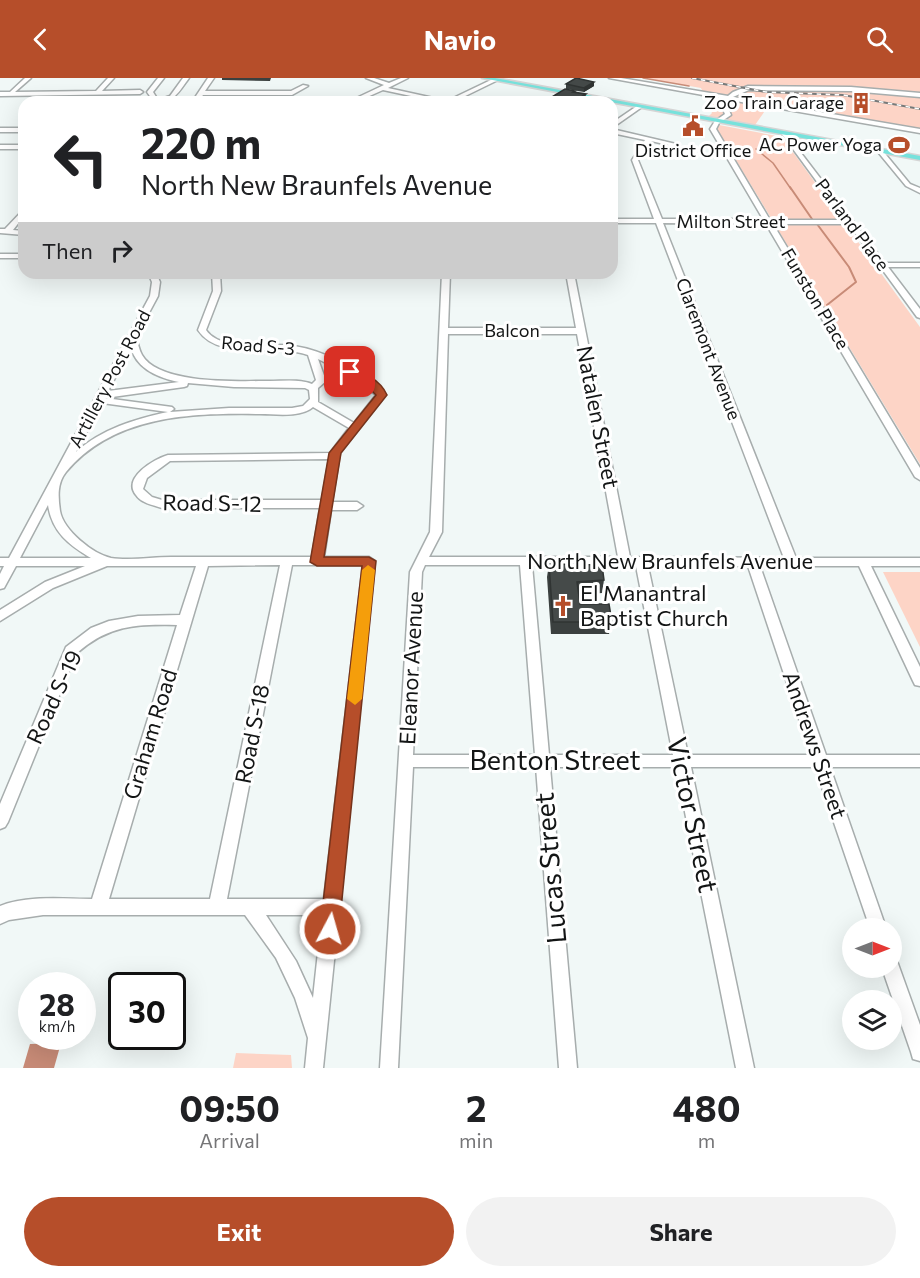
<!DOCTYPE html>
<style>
body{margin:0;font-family:Commissioner,sans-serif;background:#f2f2f2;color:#202124;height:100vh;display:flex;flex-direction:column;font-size:22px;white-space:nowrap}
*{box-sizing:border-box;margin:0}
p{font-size:20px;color:#757577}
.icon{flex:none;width:33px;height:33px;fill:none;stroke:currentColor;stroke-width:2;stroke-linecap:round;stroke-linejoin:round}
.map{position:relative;height:990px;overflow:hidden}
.details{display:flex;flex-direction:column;background:#fff;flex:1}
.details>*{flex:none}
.guide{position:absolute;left:18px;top:18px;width:600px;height:183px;border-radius:18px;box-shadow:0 6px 24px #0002;background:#fff;color:#202124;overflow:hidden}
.needle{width:39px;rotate:90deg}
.controls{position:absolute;left:842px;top:840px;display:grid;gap:12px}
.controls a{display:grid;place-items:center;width:60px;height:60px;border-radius:50%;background:#fff;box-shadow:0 6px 24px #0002;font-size:30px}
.speed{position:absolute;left:18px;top:894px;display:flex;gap:12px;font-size:30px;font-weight:700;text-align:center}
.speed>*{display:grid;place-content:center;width:78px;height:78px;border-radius:50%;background:#fff;box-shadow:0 6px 24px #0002;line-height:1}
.speed small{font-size:15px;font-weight:400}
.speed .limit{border:3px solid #111;border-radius:9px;background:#fff;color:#111}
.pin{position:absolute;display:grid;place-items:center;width:51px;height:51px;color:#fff;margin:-26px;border-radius:12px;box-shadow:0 3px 9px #0006}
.me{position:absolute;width:66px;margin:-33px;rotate:6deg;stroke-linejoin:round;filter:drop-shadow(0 0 4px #0008)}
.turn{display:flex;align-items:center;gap:21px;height:126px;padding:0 24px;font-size:27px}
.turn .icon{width:78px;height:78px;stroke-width:2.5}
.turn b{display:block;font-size:42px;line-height:51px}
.then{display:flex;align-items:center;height:57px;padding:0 24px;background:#0003;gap:12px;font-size:22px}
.eta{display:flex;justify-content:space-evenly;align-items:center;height:102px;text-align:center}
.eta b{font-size:36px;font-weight:700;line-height:42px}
.action{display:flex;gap:12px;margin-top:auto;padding:12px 24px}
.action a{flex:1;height:69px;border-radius:36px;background:#b64e2a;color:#fff;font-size:24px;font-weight:700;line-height:69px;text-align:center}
.action a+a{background:#f2f2f2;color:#202124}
header{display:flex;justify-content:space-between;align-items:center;height:78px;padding:0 24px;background:#b64e2a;color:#fff;font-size:27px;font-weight:700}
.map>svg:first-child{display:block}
</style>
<header><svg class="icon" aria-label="back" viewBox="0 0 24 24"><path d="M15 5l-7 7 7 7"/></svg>Navio<svg class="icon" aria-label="search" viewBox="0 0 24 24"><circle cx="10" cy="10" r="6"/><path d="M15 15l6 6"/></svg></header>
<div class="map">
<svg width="920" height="990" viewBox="0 0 920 990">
<rect width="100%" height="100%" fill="#f1f8f7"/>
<path fill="#fdd4c6" d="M644,0h276v52l-151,-25 -14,20 -47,-8 4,-4 -11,-25z
M719,47l63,12 138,190v137l-203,-335z
M883,494h37v75z
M236,975l55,2 1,13h-59z"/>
<path fill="#c88b77" d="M61,965l-7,25h-31l7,-24z"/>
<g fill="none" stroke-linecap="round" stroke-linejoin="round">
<path stroke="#c88b77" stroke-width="1.5" d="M643,0l46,8
M756,71l17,14 18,26"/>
<path stroke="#c88b77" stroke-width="2" d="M790,109l22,32
M817,146l32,43 7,15 -29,23"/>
<defs>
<path id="minor" d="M25,0h6l-16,14 81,-1 12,-13h6l-12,13 38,-1 3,2 -3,2 -140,2v-4h10z
M158,0h6l-11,14 5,8 12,-4 13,-18h6c-11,15 -14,24 -35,24l-7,-10z
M208,0h6l-9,13h86l12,-6 5,1 -16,9h-89l-5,7h-6z
M366,0h8l15,5 12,-5h7l-20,10 59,13 46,-22 5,1 -45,22h-14l-56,-12 -27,12h-8l36,-17z
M609,0h12l107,18 5,-4 15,-6 103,1 69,6v4l-69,-6 -102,-1 -16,7 187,32v4l-190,-33 -4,3 5,12 -12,8 -3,6 54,91h75l-63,-86 3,-2 100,131h35v4h-32l32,42v9l-3,-1 -68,-93h-76l147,244v12l-5,-3 -149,-253 -103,-1 133,335h124v8h-49l49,101v19l-5,-1 -2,-4 -54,-115h-99l66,189h94v12h-90l56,161h-16l-55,-161h-124l63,301h-18l-60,-301h-126l27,301h-18l-23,-301h-123l-15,301h-18l30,-496 20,-40 12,-259h8l-2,55h128l-10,-55h8l56,284 154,1 -128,-335h-44v-4h42l-22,-59 13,-20 -33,-7v-4l64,15 -3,2 -22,-5 -13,19 24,59h101l-53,-90 5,-8 10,-7 -5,-11 5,-4zM448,256h129l41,223h-189l13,-25zM425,487h95l15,190h-122l9,-183zM532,487l104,1 37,189h-124zM648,488h100l63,189h-123z
M637,28l5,1 -30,21v-5z
M0,50h24v4h-24z
M0,67h24v4h-24z
M878,72h4l28,34 10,4v5l-14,-7 -28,-34z
M24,131v7l-11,14 11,1v4l-24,-2v-4h5z
M0,176h24v4h-24z
M148,195h8l4,9 -2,14 -22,41c2,6 3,13 6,18 17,30 98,26 128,26 14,0 30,-2 42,3l4,-4 -8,-25c-33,-12 -89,7 -110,-25l15,-39 -1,-18h8l1,18 -15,39c16,23 64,12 88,16 28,4 75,26 92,49l-46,58 -8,49h25l6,4 -6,4h-26l-7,47h45l6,4 -52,507h-18l3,-30 -13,-40 -19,-40 -31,-43h-202l-34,5 -9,4v-18c28,-11 63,-7 92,-7l85,-274c-41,-1 -69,0 -101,29l-68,168 -3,5 -5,2v-25l66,-157 25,-19 18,-7 29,-5 42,-1 16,-49h-89l-54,22 -53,33v-11l45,-28 40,-16h-69l-12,22 -4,1v-15l4,-8h-4v-8h9l141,-262 2,-14zM131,270c6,21 28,30 48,34l-71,9zM318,281l34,17 24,19 -22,28 -36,-21v-14l8,-7zM188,305l46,4 71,1 4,2 1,9 -7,7 -11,2h-63l-59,4 4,-3 -2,-2 -67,-9 79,-11 3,-1zM102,325l66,9c-33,7 -66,17 -92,40zM313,329l36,21 -19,25 -162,2c-14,4 -46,23 -32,40 5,8 17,10 26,13h158l-8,49c-47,0 -94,0 -141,0 -19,0 -41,4 -60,1 -18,-4 -48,-28 -51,-47 -2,-14 -3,-28 6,-39 48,-57 125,-59 194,-58 15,0 40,4 53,-7zM329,381l-7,41h-160l-10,-3 -9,-8 4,-11 23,-17zM48,427c4,27 21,40 43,53h-71zM280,487l-70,334h-101l99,-333zM292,487h71l-39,334h-97zM266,837h56l-9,83 -17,-37z
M891,880l6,3 23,64v36l-7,-2 -2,-7 -29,-84h9z"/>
<path id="major" d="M482,0h13l425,78v4z"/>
</defs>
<use href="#minor" stroke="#a7adad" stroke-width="3"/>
<use href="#major" stroke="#d5d5d5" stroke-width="3"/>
<use href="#minor" fill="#fff" fill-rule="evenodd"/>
<use href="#major" fill="#77e2dc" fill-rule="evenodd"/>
<defs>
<path id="rail" d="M692,0l74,14 77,3 77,14"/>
</defs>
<use href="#rail" stroke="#767a7a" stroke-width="2"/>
<use href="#rail" stroke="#fff" stroke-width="1.5" stroke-dasharray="4.5" stroke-linecap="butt"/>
</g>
<path fill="#3b403f" d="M222,0h49l-1,3 -48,-1z
M566,6l28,2 -10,6 -18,-3z
M575,14l10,9 -1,1h-44l1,-4 11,-1z
M549,486l55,16 -2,13 -23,2 1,9 32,18 -3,12h-58l-4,-57z"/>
<path fill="#303433" d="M594,4v4l-10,6v-4z
M586,16l-1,7 -1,1h-11z"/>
<path fill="#454a49" stroke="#303433" stroke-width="1.5" d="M576,0l18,4 -10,6 -18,-4z
M565,11l10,2 -2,1 13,2 -13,8h-11l-21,-4 11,-1z
M549,486l53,1 2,15 -27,2 3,22h29l3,18h-59z"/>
<path fill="#b64e2a" stroke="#76331b" stroke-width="1.5" d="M346,291c15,-1 35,12 41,26l-46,58 -17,104h45l7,4 -37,368 -2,7 -7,3 -7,-3 -3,-7 42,-363h-45l-7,-4 19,-109 47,-58 -12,-12 -18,-9z"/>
<path fill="#f59e0b" d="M368,487l7,5 -13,129 -7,6 -8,-6 15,-129z"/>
<defs>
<symbol id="building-bare" viewBox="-9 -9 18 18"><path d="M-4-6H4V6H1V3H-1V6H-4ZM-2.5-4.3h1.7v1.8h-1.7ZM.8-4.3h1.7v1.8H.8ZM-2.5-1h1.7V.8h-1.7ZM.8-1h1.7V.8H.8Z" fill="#b64e2a" stroke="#fff" stroke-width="2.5" paint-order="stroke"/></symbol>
<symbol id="civic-bare" viewBox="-9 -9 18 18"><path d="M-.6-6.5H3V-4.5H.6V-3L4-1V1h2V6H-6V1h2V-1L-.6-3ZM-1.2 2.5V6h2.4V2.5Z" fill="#b64e2a" stroke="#fff" stroke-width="2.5" paint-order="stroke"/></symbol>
<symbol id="stadium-bare" viewBox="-9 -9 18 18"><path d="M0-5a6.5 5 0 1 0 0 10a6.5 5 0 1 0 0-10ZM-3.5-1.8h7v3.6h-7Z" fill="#b64e2a" stroke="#fff" stroke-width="2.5" paint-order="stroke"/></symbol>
<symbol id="church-bare" viewBox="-9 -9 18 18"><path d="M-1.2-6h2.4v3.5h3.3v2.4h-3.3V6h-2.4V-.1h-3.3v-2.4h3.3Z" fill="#b64e2a" stroke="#fff" stroke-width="2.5" paint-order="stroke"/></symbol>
</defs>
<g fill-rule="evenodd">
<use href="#building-bare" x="846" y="10" width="30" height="30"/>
<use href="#civic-bare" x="678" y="33" width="30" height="30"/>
<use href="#stadium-bare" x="884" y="52" width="30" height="30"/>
<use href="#church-bare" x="548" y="513" width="30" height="30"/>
</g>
<g text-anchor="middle" stroke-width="6" stroke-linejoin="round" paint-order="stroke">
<g font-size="18" fill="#131515" stroke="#fff" text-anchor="end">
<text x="844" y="31">Zoo Train Garage</text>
<text x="882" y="73">AC Power Yoga</text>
<text x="693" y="79" text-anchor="middle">District Office</text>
</g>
<g font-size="18" fill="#131515" stroke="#fff">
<text x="731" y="150">Milton Street</text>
<text transform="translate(852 147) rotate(53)" y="6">Parland Place</text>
<text transform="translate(815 221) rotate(59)" y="6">Funston Place</text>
<text x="512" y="259">Balcon</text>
<text transform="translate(258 268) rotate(5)" y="6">Road S-3</text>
<text transform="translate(708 271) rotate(69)" y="6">Claremont Avenue</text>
<text transform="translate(110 301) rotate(-62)" y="6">Artillery Post Road</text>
</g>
<g font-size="22" fill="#131515" stroke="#fff">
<text transform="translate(598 339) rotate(79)" y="8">Natalen Street</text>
<text transform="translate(212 425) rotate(1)" y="8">Road S-12</text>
<text x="670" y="491">North New Braunfels Avenue</text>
<text transform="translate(411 590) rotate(-87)" y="8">Eleanor Avenue</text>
<text transform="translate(54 619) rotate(-65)" y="8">Road S-19</text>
<text transform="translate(150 656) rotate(-73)" y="8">Graham Road</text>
<text transform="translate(252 656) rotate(-79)" y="8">Road S-18</text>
<text transform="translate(815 667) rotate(71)" y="8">Andrews Street</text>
</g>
<g font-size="22" fill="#131515" stroke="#fff" text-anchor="start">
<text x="580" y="523">El Manantral<tspan x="580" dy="25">Baptist Church</tspan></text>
</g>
<g font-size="27" fill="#131515" stroke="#fff">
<text x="555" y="692">Benton Street</text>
<text transform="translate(692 737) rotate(78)" y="9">Victor Street</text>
<text transform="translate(551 790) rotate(-95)" y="9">Lucas Street</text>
</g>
</g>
</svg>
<div class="controls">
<a><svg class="needle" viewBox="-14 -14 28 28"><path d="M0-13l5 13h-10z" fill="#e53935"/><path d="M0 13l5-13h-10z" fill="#757577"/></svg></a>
<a><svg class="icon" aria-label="layers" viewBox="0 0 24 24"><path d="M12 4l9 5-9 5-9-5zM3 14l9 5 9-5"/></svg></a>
</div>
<div class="speed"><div>28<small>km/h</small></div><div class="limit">30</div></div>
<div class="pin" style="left:350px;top:294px;background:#d93025"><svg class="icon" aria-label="arrive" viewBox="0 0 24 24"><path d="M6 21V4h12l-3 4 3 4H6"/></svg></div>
<svg class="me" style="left:330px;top:851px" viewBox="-20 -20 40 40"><circle r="17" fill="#b64e2a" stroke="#fff" stroke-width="3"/><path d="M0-11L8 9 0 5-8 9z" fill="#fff"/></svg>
<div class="guide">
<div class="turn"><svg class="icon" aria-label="left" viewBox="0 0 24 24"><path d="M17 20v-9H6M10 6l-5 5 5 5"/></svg><div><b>220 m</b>North New Braunfels Avenue</div></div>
<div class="then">Then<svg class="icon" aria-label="right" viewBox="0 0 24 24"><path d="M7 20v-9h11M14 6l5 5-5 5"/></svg></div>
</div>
</div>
<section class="details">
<div class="eta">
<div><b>09:50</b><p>Arrival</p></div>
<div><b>2</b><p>min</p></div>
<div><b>480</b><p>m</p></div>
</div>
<div class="action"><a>Exit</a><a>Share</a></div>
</section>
